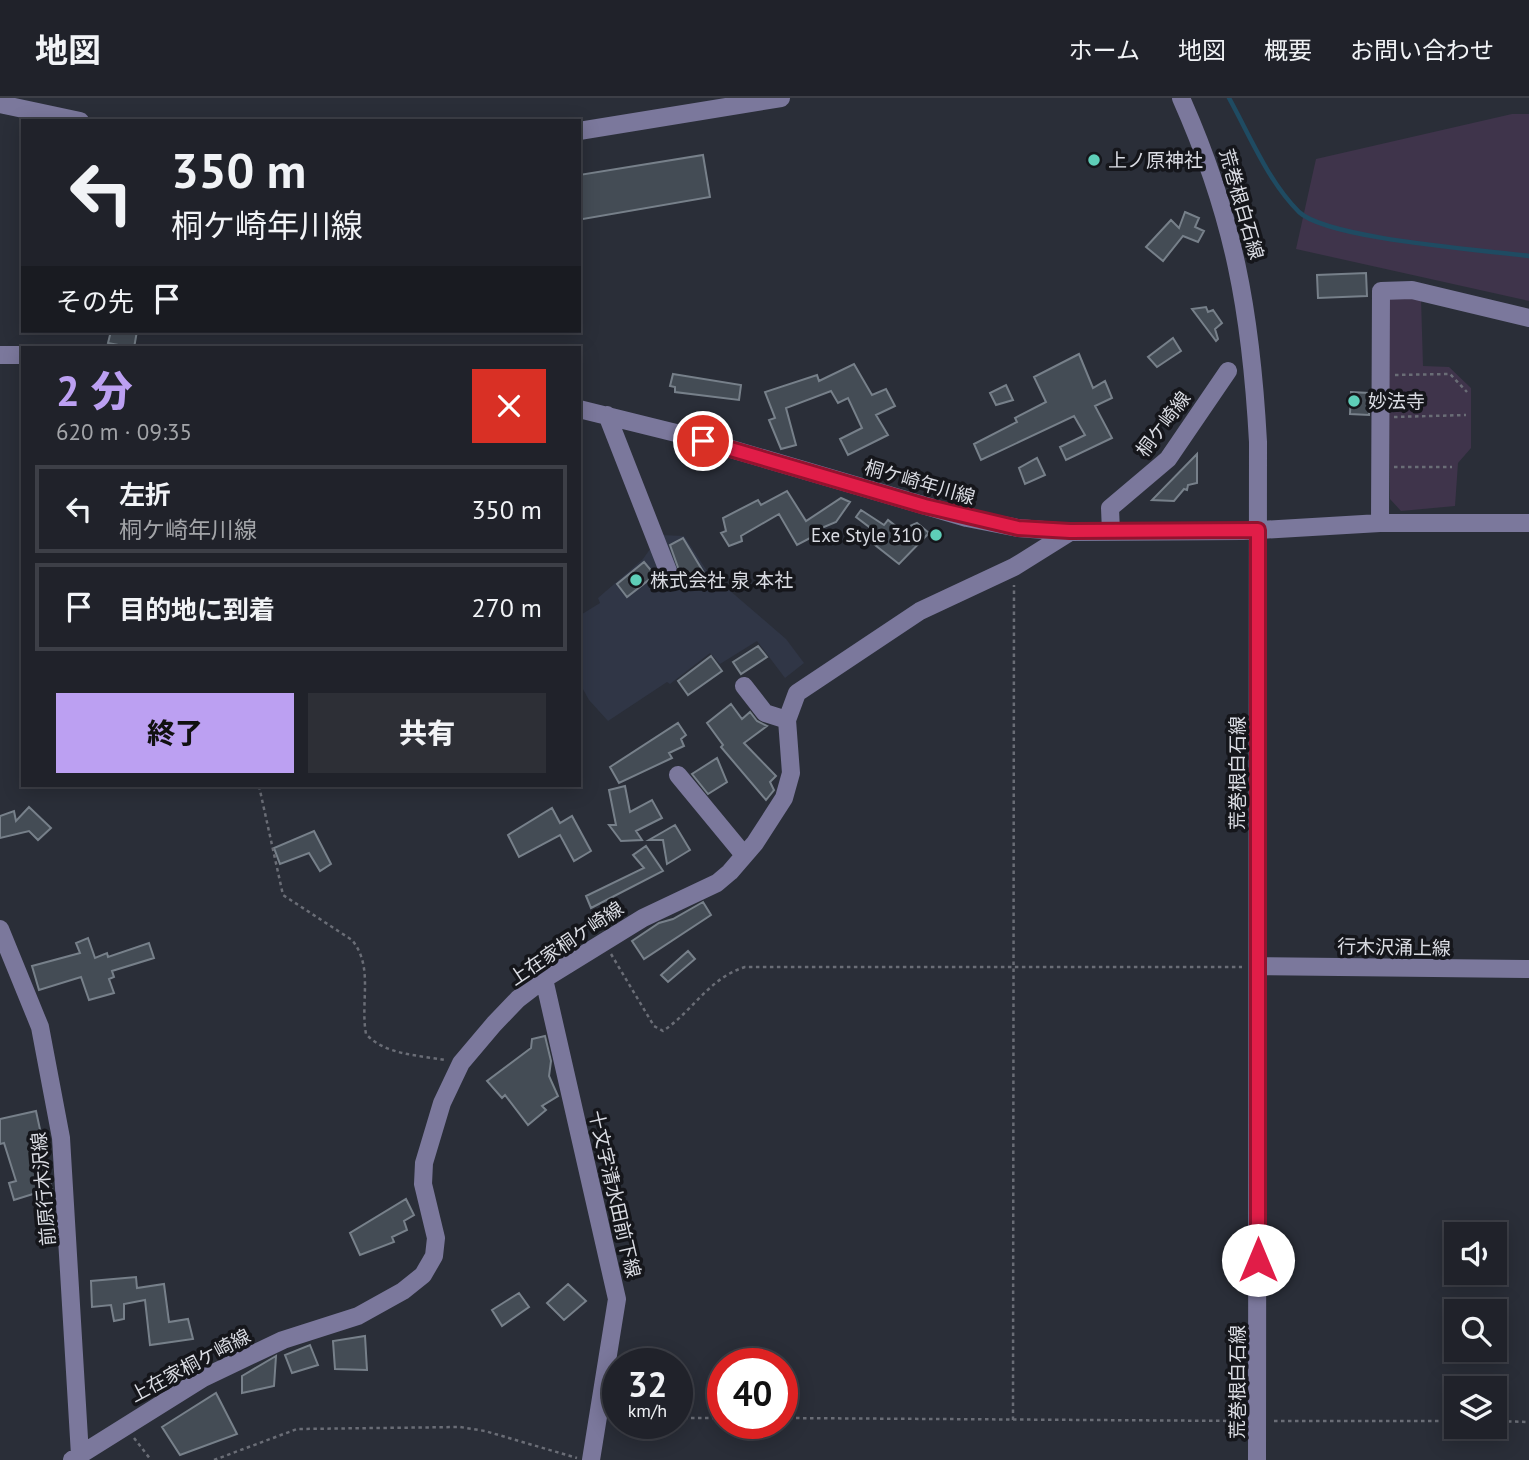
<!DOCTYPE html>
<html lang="ja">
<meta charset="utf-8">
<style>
body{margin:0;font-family:"PT Sans","Noto Sans JP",sans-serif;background:#2d2f36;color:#f1f3f6;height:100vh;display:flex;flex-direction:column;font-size:26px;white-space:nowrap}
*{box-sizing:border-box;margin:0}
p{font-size:23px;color:#a2a4a8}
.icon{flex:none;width:38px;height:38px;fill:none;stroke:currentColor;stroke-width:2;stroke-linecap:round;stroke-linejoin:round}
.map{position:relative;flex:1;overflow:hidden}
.sheet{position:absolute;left:21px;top:248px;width:560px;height:441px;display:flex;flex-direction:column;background:#20222a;border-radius:0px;box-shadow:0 4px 18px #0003,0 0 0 2px #3d3f47}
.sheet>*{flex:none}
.top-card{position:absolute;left:21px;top:21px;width:560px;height:214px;border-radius:0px;box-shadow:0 4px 18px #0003,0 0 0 2px #3d3f47;background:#20222a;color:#f1f3f6;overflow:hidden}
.tools{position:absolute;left:1444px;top:1124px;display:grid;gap:14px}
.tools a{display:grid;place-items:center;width:63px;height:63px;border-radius:0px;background:#20222a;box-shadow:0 4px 18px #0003,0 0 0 2px #3d3f47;font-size:35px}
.speed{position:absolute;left:602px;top:1250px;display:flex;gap:14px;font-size:35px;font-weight:700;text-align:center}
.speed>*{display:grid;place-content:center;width:91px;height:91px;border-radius:50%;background:#20222a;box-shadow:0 4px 18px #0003,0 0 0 2px #3d3f47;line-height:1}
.speed small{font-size:18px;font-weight:400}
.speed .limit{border:10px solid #d22;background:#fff;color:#111}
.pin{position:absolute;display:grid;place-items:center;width:60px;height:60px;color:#fff;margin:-30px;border:4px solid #fff;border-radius:50%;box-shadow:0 2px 7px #0007}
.me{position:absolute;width:77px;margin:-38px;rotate:0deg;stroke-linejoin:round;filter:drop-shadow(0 0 5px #0008)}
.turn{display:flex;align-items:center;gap:24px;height:147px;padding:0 35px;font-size:32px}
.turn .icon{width:91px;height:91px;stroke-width:2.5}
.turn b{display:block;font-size:49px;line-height:60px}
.then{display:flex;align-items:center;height:66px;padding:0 35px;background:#0003;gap:14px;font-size:26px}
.round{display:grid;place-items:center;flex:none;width:74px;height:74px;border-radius:0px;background:#2d2f36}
.headline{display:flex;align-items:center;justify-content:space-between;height:119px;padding:0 35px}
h1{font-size:42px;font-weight:800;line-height:52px;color:#bca0f2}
.primary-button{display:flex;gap:14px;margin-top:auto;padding:14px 35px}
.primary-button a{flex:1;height:80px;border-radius:0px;background:#bca0f2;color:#111;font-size:28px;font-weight:800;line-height:80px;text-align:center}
.primary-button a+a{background:#2d2f36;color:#f1f3f6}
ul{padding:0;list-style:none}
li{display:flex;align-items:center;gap:21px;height:88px;margin:0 14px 10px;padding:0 21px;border:4px solid #3d3f47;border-radius:0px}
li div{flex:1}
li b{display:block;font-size:26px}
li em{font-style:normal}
header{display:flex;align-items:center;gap:42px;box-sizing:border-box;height:98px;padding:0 35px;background:#20222a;border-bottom:2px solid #3d3f47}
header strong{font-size:33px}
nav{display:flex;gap:38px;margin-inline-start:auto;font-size:24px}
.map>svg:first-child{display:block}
</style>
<header>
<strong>地図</strong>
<nav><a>ホーム</a><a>地図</a><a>概要</a><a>お問い合わせ</a></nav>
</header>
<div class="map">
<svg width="1529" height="1362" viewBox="0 0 1529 1362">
<rect width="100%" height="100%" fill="#2a2e38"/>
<path fill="#303646" d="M660,437l24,1 23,35 79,68 18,24 -19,15 -28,-37 -37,23 -10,-11 -40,31 -3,-2 -59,39 -19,-21 -10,-18v-66l21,-13 -2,-5 45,-39z"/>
<path fill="#3f344b" d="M1512,16h17v187l-233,-52 20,-90z
M1388,197l33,3 2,68 26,1 22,21v60l-13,15 -3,43 -54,5 -11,-12z"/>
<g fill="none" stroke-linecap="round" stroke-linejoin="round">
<path stroke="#1f4b62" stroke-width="4.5" d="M1229,0c21,38 39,83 70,114 29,27 184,38 230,44"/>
</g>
<path fill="#444c55" stroke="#77808a" stroke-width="2" d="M703,57l7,42 -127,22 -4,-3v-41z
M1185,114l14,6 -4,9 9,4 -6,11 -15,-6 -20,25 -17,-14 25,-27 8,8z
M1366,175l1,23 -49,2 -1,-23z
M1206,209l2,5 5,-2 9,13 -7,6 3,10 -2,2 -24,-32z
M111,233h26l-3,17 -26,-5z
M1173,240l8,13 -24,16 -9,-10z
M1079,256l14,34 12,-7 7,17 -17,8 17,32 -46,22 -6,-13 25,-12 -11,-19 -93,44 -7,-16 43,-22 -2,-4 31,-16 -12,-25z
M854,266l18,31 14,-6 9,17 -19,9 12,20 -40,20 -8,-16 22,-11 -14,-30 -10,5 -7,-12 -45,17 10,37 -15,4 -12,-29 6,-2 -10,-26 52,-17 2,6z
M673,276l68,11 -2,15 -64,-8v-5l-5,-1z
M1006,287l7,15 -17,5 -6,-12z
M1351,294l18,1v22l-19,-1z
M1197,356v29l-9,2 -1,5 -3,-1 -10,12 -22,-1z
M1037,360l8,17 -20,9 -6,-16z
M787,393l19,30 35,-23 9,4 -14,20 -24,10 2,4 -17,9 -18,-31 -38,22 1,5 -13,5 -8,-13 5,-2 -3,-13 35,-18 3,5z
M861,412l23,15 4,-5 13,10 16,-7 12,10 -30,31 -29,-23 7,-8 -21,-16z
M683,440l24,40 -21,12 -16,-45z
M644,464l11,13 -28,22 -10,-13z
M758,548l9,11 -26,17 -8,-12z
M711,558l11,15 -34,24 -10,-14z
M731,606l11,15 8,-7 7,9 10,5 -23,17 32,33 -6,6 4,8 -8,10 -45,-53 2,-2 -16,-22z
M678,625l8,12 -5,4 3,7 -15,7 3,5 -53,25 -9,-16z
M717,660l10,24 -19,12 -16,-20z
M625,688l5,26 22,-12 10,18 -26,13 6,9 -21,1 -12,-16h7l-7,-35z
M29,709l22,21 -13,12 -9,-9 -29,7v-22l14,-5 2,10z
M552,710l8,15 12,-7 19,35 -17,10 -14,-26 -41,22 -11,-22z
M675,727l15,25 -23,14 -4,-24h-14z
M314,733l17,33 -11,7 -11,-18 -29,11 -6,-16z
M646,748l17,25 -72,37 -5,-12 58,-28 -11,-13z
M703,804l8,13 -67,44 -12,-18 27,-18 14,-4z
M88,840l7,20 12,-5 1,4 41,-14 5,15 -42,13 2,6 -5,2 5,14 -25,7 -8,-23 -42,13 -7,-24 48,-13 -4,-10z
M688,853l7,8 -27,23 -7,-7z
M545,938l6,25 -2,15 9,20 -16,10 4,4 -18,15 -23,-30 -3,3 -15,-17 44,-33 1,-9z
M36,1013l10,46 -3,1 9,30 -38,12 -5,-17 7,-2 -12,-38 -4,1v-25z
M406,1101l8,16 -10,6 3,9 -15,7 2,5 -34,13 -10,-22z
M136,1179l1,11 27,-4 5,38 19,-3 5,20 -43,6 -5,-45 -21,4v15l-10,2 -3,-16 -19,2 -1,-26z
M568,1186l18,17 -22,19 -17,-17z
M519,1195l10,14 -27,19 -10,-16z
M365,1238l2,34 -32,-1 -2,-28z
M310,1247l8,20 -26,8 -7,-18z
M276,1258l-2,30 -32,7v-17z
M216,1295l21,41 -57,21 -18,-28z"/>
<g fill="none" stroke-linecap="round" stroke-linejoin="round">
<path stroke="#6a6d76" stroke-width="2.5" stroke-dasharray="3.5 3.5" stroke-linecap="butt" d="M1395,277l55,-1 17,18
M1394,319l72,-2
M1394,369h58
M259,688l24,109 69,45c22,27 8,61 14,94 19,21 52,21 79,26
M611,856l43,72 9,5c30,-20 46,-53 82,-64h497
M677,1320h46
M782,1320l461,3
M1013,1322l1,-835
M1274,1323h182
M1494,1323l35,1
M134,1340l17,22
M214,1362l83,-31 163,-2 25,4 92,27"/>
<path stroke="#7b789c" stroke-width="18" d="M1181,0c53,119 70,215 77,344l-1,1018
M0,6l80,17
M579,33l202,-33
M0,257h23
M579,311l101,25 287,84 51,10 52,4 173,-1 137,-8h149
M607,317l63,161
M1380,425l1,-232 31,-1 117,28
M1111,434l-1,-24 58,-49 60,-88
M744,588l21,27 22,7
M678,677l66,80
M0,831l40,98 21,111 19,317
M1258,868l271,3
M544,881l73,320 -26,161
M72,1362l131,-82 80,-38 75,-24 45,-25 20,-16 11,-19 2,-18 -13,-54 1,-21 18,-60 19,-40 33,-39 24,-25 26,-20 99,-61 74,-35 13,-11 25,-29 29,-45 7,-25 -4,-53 10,-27 123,-82 94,-44 56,-35"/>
</g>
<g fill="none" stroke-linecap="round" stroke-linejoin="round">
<defs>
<path id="route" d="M703,343l222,65 93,22 52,3 188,-1v730"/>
</defs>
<use href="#route" stroke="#92132f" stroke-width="18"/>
<use href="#route" stroke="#e11d48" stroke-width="12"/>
</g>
<g fill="#5eceb8" stroke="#15161b" stroke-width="2.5">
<circle cx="1094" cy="62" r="7"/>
<circle cx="1354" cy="303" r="7"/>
<circle cx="936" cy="437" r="7"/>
<circle cx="636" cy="482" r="7"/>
</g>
<g text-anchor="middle" stroke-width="7" stroke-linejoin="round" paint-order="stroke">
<g font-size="19" fill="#dadce3" stroke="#15161b" text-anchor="start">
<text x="1108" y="69">上ノ原神社</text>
<text x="1368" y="310">妙法寺</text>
<text x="922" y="444" text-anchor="end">Exe Style 310</text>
<text x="650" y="489">株式会社 泉 本社</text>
</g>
<g font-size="19" fill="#dadce3" stroke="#15161b">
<text transform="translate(1242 106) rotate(74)" y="7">荒巻根白石線</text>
<text transform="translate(1163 326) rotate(-53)" y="7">桐ケ崎線</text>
<text transform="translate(920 384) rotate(16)" y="7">桐ケ崎年川線</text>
<text transform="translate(1237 675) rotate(-90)" y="7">荒巻根白石線</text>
<text transform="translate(566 845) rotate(-34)" y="7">上在家桐ケ崎線</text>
<text transform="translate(1394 849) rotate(1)" y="7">行木沢涌上線</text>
<text transform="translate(43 1091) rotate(-95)" y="7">前原行木沢線</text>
<text transform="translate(615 1096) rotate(77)" y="7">十文字清水田前下線</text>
<text transform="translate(190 1267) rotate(-28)" y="7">上在家桐ケ崎線</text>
<text transform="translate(1237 1284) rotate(-90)" y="7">荒巻根白石線</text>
</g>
</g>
</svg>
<div class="tools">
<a><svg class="icon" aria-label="sound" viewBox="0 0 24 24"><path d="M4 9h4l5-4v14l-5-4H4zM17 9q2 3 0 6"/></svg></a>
<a><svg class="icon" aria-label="search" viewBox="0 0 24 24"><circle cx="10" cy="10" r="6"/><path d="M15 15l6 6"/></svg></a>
<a><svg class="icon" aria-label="layers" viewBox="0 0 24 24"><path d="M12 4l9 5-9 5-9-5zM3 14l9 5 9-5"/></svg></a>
</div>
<div class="speed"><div>32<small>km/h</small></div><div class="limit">40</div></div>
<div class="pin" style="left:703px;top:343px;background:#d93025"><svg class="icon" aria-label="arrive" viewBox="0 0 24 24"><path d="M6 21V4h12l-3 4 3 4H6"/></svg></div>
<svg class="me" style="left:1258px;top:1162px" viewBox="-20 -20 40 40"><circle r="19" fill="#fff"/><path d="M0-13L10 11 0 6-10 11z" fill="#e11d48"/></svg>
<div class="top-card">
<div class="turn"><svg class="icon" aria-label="left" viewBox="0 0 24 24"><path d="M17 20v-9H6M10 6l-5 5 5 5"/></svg><div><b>350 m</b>桐ケ崎年川線</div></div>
<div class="then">その先<svg class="icon" aria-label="arrive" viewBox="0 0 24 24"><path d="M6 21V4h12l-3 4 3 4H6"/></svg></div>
</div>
<section class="sheet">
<div class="headline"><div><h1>2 分</h1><p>620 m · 09:35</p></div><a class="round" style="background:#d93025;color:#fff"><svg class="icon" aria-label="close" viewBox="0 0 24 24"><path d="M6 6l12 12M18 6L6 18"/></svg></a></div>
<ul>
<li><svg class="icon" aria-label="left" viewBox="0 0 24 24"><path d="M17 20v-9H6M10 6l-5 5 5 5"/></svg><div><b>左折</b><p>桐ケ崎年川線</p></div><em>350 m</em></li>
<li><svg class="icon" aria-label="arrive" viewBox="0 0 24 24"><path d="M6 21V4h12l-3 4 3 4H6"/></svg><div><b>目的地に到着</b></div><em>270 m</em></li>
</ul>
<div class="primary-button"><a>終了</a><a>共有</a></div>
</section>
</div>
